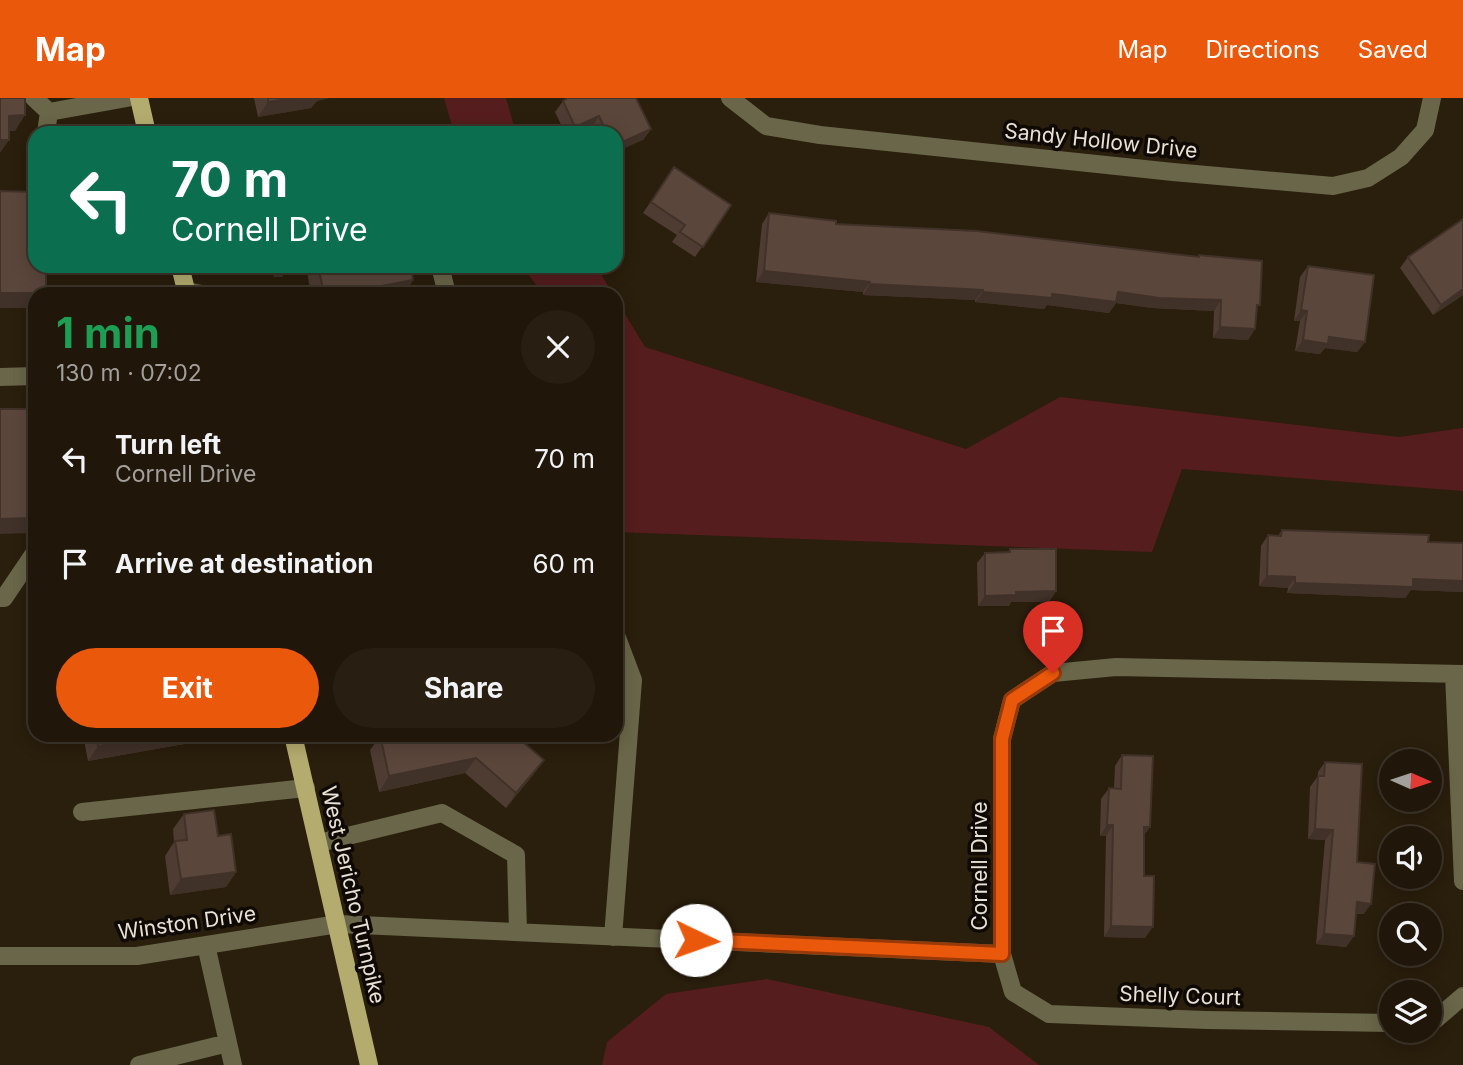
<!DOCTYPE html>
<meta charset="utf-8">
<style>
body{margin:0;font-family:Inter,sans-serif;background:#281f12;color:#f1f3f6;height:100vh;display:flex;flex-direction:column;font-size:26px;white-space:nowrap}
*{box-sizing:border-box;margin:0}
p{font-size:23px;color:#a29f9c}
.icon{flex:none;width:38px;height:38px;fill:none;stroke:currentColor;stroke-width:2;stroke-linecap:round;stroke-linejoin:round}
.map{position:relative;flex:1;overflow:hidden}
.drawer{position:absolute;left:28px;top:189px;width:595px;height:455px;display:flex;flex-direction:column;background:#201609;border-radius:21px;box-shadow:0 4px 18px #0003,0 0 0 2px #3d352a}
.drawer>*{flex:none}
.hud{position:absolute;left:28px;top:28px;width:595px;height:147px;border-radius:21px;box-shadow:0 4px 18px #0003,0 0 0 2px #3d352a;background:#0b6e4f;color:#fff;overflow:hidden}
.needle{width:46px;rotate:93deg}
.controls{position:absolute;left:1379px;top:651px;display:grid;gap:14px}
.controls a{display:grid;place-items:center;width:63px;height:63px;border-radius:50%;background:#201609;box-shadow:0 4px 18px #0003,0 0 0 2px #3d352a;font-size:35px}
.pin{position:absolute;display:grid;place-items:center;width:60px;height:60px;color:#fff;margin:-72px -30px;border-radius:50% 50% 50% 0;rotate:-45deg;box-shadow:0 0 7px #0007}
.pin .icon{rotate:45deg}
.me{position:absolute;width:77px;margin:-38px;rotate:93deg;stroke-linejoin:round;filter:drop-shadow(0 0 5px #0008)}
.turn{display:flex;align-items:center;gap:24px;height:147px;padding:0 28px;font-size:32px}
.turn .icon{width:91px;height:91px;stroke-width:2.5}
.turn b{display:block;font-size:49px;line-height:60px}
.round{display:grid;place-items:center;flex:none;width:74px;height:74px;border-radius:37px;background:#281f12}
.summary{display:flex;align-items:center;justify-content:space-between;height:119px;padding:0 28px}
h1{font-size:42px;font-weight:700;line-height:52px;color:#1e9e55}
.action{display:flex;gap:14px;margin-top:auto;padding:14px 28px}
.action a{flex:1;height:80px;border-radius:42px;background:#ea580c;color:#fff;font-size:28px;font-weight:700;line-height:80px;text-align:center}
.action a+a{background:#281f12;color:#f1f3f6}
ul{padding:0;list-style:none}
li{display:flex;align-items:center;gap:21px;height:105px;padding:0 28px}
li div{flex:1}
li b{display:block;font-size:26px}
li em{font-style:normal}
header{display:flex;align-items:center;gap:42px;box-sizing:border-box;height:98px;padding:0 35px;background:#ea580c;color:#fff}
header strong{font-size:33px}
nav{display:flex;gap:38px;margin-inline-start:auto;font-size:24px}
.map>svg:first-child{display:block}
</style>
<header>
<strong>Map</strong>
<nav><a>Map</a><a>Directions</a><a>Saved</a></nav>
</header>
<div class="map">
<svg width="1463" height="967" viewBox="0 0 1463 967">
<rect width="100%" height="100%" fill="#2a1e0c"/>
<path fill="#551d1e" d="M444,0h62l10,35h-62z
M522,168h74l17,28h-70z
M616,201l29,48 321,102 94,-52 339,40 64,-9v63l-281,-22 -30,83 -536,-20z
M767,881l222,48 50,38h-437l5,-23 59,-48z"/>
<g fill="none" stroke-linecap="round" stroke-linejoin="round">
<path stroke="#696649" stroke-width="18" d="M34,0l15,14
M730,0l36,28 54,9 353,37 160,14 35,-8 33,-21 24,-27 7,-32
M46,35l3,-21 78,-14
M440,168l7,28
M186,193l16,3
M0,279l35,-1
M0,500h4l29,-43h2
M1454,576l9,207
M82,714l224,-24
M319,745l123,-30 74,42 2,77
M613,839l20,-257 -17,-45
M206,847l27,120
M0,858h137l201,-32 664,30
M1430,922h5l28,-24
M1391,925l-185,-3 -157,-6 -36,-22 -11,-38v-215l10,-39 41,-27 63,-6 347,7
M139,967l89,-22"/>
<path stroke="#b4ac6f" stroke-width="18" d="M139,0l8,35
M180,168l7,28
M293,637l76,330"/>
</g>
<path fill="#4e3c33" d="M254,0h75l-12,3 -6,7 -53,9z
M563,3l88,28 -8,11 -27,-7h-22l-2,-6 -14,6h-13l-10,-21z
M674,69l57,38 -36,52 -23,-15 5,-7 -34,-22z
M769,115l67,11 362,33 1,-2 57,55 -1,19 -7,11 -35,-2 1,-27 -62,-3 -36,-5 -7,10 -62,-8 -3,4 -69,-7v-2l-112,-5v-3l-107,-10 6,-58z
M1463,121v76l-30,20 -33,-47 8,-11z
M272,168h17l-7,11h-8z
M306,168h105l2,14 -9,14h-93z
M1308,168l57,76 -8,10 -32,-4 -5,6 -25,-3 5,-30h-6l6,-44z
M1282,432l146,12 35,1v49l-52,-2 -6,8 -118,-5 1,-5 -29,-2 2,-40 7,-11 10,1z
M1010,451l46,42 -7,11h-38l-2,4h-31l-1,-43 8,-10 23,-1z
M83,637h107l-6,9 -96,17z
M381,637l163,25 -11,15 -27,33 -41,-35 -86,19 -9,-42z
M1122,657l28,72 -6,8 1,103 -41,-1 2,-101h-6l1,-37 8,-11h5l1,-22z
M1325,664l32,100 7,52h-8l-2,22 -8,11 -30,-3 9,-104 -17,-1 2,-52 8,-11v-4z
M184,716l34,22 18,36 -10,15 -56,8 -5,-39 9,-14 -1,-13z"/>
<path fill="#403129" d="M292,0h37l-12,3 -6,7 -53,9 10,-15z
M25,17l-10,16h-15l9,-15z
M599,18l-7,11 -14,6h-7l4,-6z
M651,31l-8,11 -27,12v-7z
M0,42h9l-9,13z
M281,168h8l-7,11h-8z
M764,173l106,11 -7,10 -107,-10z
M413,182l-9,14h-37l4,-6z
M870,186l113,6 -8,10 -112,-5z
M1463,191v6l-30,20 8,-10z
M983,194l69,2 66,-2 103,8 -7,11 -62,-3 -36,-5 -7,10 -62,-8 -3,4 -69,-7z
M0,195h46l-1,1h-10v14h-35z
M1301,212l6,1 -7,10h-6z
M1220,229l35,2 -7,11 -35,-2z
M1329,239l36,5 -8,10 -32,-4 -5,6 -25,-3 8,-11z
M35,420v15l-35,1v-15z
M1267,478l28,1 -7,11 -29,-2z
M1413,481l50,2v11l-52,-2 -6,8 -118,-5 8,-10z
M1056,493l-7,11h-38l-2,4h-31l7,-10 31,-4z
M159,637h31l-6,9 -96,17 10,-15z
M476,660l-11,15 -86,19 10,-16z
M544,662l-11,15 -27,33 10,-15z
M1107,727h6l-7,11h-6z
M1144,729h6l-7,10z
M1315,731l18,1 -8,10 -17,-1z
M236,774l-10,15 -56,8 11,-16z
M1357,804l14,2 -7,10 -15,-1z
M1111,828l42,1 -8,11 -41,-1z
M1324,836l30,2 -8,11 -30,-3z"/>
<path fill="#5b463b" stroke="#403129" stroke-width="2" d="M0,0h25v17l-16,1v24h-9z
M268,0h24l-24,4z
M568,0h68l15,31 -35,16v-12h-9l-8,-17 -24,11 -12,-26z
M674,69l57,38 -28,42 -23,-15 5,-7 -34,-23z
M0,93l35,1v74h11v27h-46z
M769,115l67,8v3l141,7 222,26v-2l63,6 -2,44h-3l-2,24 -35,-2 1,-27 -62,-2 -41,-6 -2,10 -64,-8v4l-69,-6v-2l-113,-6v-2l-106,-11z
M1463,121v70l-22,16 -33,-48z
M318,168h93l2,14 -42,8 1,6h-48z
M1308,168l66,9 -9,67 -36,-5 -1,7 -25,-4 4,-29 -6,-1z
M0,311h35v109l-35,1z
M1282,432l147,5 -1,7 35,1v38l-50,-2v8l-118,-4v-6l-28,-1 1,-41 13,1z
M1010,451h46v42l-40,1v3l-31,1v-43l25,-1z
M96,637h63l-61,11z
M380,637h135l29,25 -28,33 -40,-35 -87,18z
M1122,657l31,1 -3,71h-6v49h10l-1,51 -42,-1 2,-101h-6l2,-37 12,1z
M1325,664l37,2 -5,98 18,2 -4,40 -14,-2 -3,34 -30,-2 9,-104 -18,-1 3,-53h6z
M214,712l4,26 13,-2 5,38 -55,7 -6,-38 12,-1 -3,-26z"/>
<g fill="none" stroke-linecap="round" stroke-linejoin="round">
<defs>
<path id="route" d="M696,842l306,14v-215l10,-39 41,-27"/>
</defs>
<use href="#route" stroke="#983908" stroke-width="18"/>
<use href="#route" stroke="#ea580c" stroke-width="12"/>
</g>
<g text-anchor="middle" stroke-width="7" stroke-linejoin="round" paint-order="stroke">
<g font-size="21" fill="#e9e1d6" stroke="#0e0903">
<text transform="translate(1101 43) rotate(6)" y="7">Sandy Hollow Drive</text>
<text transform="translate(980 768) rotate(-90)" y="7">Cornell Drive</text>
<text transform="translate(353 797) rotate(77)" y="7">West Jericho Turnpike</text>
<text transform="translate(187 825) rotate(-8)" y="7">Winston Drive</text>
<text transform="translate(1180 898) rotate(2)" y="7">Shelly Court</text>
</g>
</g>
</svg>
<div class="controls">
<a><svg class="needle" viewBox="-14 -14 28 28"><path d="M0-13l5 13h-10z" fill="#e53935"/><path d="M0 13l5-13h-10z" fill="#a29f9c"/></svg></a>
<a><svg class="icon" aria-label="sound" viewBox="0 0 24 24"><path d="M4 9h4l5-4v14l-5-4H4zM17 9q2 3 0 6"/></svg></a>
<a><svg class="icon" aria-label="search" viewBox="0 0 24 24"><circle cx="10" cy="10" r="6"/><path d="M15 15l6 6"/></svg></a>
<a><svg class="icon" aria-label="layers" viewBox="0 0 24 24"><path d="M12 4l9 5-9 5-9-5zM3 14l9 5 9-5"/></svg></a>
</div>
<div class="pin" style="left:1053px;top:575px;background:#d93025"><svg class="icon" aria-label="arrive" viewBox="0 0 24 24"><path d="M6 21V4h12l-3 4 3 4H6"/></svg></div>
<svg class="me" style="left:696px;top:842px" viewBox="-20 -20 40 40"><circle r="19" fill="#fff"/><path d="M0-13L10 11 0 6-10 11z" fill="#ea580c"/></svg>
<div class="hud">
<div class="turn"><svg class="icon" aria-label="left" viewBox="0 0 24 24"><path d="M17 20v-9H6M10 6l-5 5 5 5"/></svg><div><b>70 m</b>Cornell Drive</div></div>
</div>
<section class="drawer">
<div class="summary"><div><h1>1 min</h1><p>130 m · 07:02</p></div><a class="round"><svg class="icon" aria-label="close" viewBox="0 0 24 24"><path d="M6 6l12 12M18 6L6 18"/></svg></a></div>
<ul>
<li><svg class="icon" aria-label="left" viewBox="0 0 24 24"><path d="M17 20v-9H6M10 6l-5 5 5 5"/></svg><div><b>Turn left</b><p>Cornell Drive</p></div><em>70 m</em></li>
<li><svg class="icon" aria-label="arrive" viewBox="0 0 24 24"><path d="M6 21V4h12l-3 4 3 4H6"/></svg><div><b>Arrive at destination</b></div><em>60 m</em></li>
</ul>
<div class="action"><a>Exit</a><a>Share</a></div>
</section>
</div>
